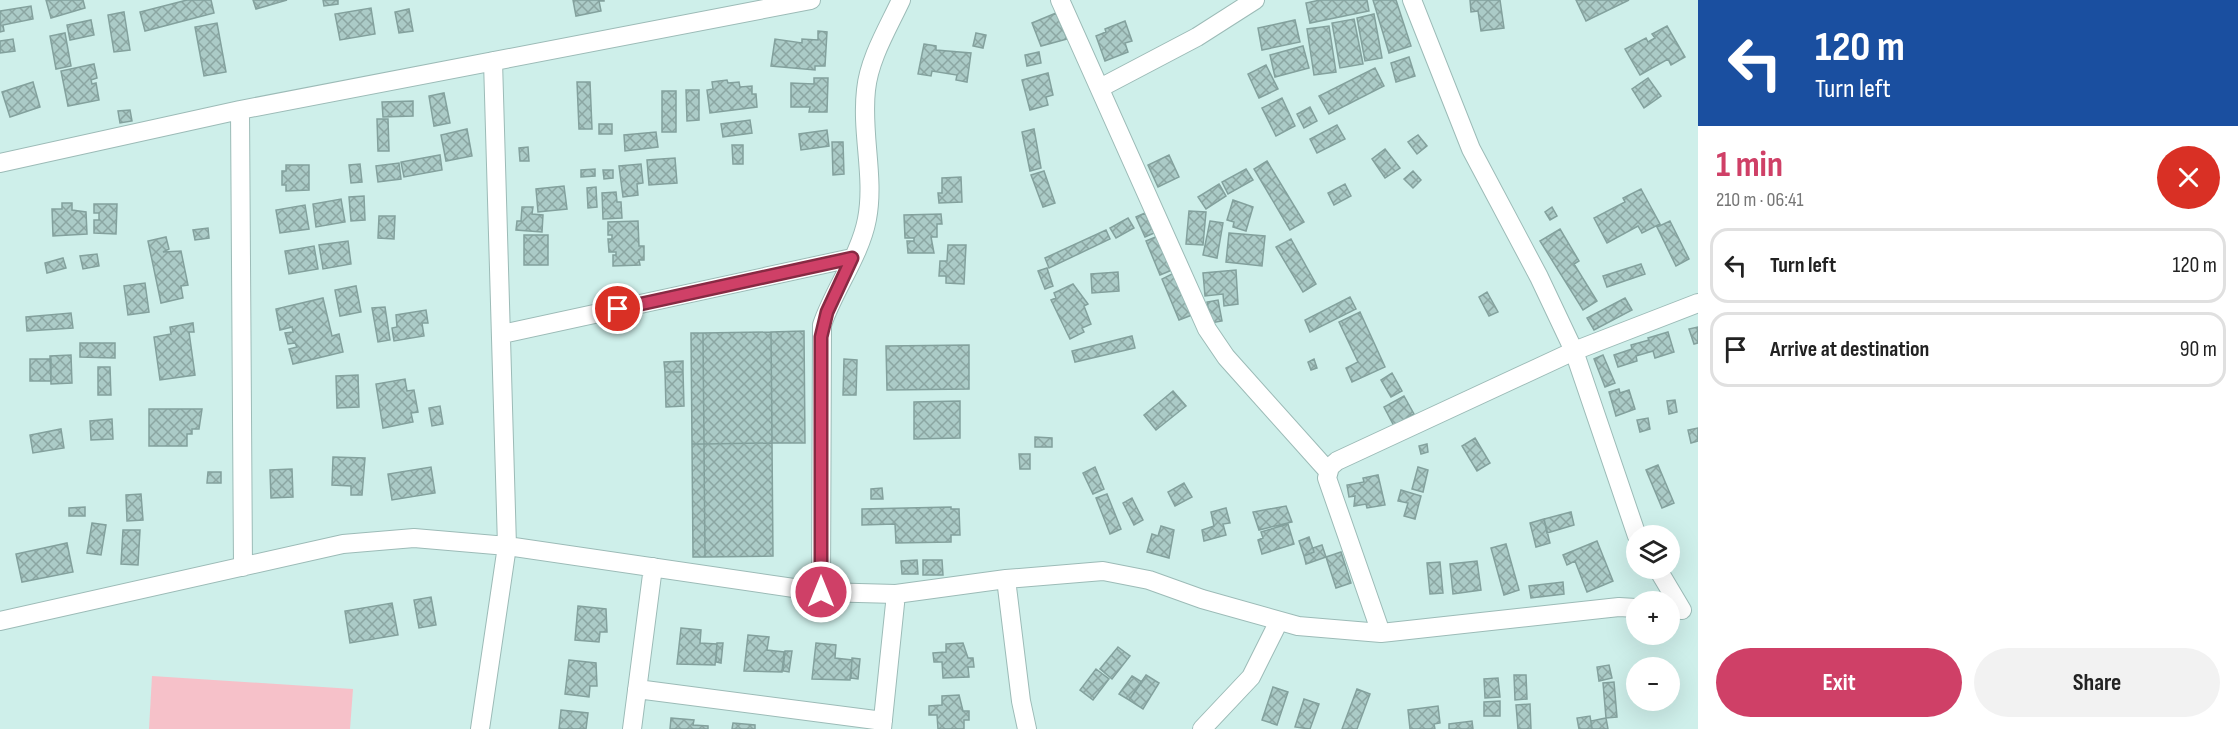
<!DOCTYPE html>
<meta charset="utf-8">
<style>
body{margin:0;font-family:"Sofia Sans Condensed",sans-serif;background:#f2f2f2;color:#222;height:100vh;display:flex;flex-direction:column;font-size:22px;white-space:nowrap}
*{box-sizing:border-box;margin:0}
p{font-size:20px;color:#767676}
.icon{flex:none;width:33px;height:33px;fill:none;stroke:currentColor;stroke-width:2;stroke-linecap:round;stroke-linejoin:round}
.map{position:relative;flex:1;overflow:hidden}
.sheet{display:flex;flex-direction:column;background:#fff;width:540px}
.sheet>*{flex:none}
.guide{background:#1a4fa0;color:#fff;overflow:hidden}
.fabs{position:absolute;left:1626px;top:525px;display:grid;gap:12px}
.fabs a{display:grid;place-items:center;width:54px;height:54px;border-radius:50%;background:#fff;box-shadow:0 6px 24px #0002;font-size:30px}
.pin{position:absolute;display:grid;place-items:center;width:51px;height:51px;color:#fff;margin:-26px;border:3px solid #fff;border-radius:50%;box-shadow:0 2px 6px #0007}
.me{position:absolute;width:66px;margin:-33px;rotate:0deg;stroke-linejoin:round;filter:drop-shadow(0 0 4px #0008)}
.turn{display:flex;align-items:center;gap:21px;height:126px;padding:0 18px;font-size:27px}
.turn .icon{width:78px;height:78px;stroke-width:2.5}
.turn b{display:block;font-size:42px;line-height:51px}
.round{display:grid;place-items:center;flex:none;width:63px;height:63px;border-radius:32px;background:#f2f2f2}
.head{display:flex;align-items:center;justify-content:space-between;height:102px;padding:0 18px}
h1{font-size:36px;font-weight:700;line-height:45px;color:#cf4067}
.cta{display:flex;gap:12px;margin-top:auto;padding:12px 18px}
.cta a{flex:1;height:69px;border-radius:36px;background:#cf4067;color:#fff;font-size:24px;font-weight:700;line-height:69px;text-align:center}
.cta a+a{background:#f2f2f2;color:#222}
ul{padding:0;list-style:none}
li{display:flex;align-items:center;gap:18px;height:75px;margin:0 12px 9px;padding:0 6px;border:3px solid #e0e0e0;border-radius:18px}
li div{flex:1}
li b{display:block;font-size:22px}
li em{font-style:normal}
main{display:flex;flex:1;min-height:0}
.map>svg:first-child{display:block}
</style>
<main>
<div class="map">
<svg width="1698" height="729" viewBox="0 0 1698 729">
<defs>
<pattern id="building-cross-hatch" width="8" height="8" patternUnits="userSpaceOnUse" patternTransform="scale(1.5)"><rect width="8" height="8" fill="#abcbc7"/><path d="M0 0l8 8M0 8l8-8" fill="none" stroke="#8ba6a2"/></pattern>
</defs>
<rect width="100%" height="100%" fill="#ceefea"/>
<path fill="#f6c1c9" d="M152,676l201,13 -3,40h-201z"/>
<path fill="url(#building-cross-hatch)" stroke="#83a19d" stroke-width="1.5" d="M46,0h37l2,8 -34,10z
M187,0h24l3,13 -69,18 -5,-19z
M253,0h34l-31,9z
M323,0h15v4l-14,2z
M573,0h31v1h-5l2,10 -25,5z
M1320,0h47l2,11 -59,12 -4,-20z
M1373,0h23l15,46 -22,7z
M1470,0h30l4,28 -23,3 -3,-20 -7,1z
M1576,0h53l-43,21z
M31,6l2,13 -30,6 1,6 -4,1v-21z
M371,8l4,26 -35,6 -5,-26z
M409,9l4,22 -14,2 -4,-21z
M124,12l6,38 -16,2 -6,-37z
M1056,13l11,26 -26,7 -9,-23z
M1374,14l8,44 -17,3 -8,-43z
M1354,19l9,45 -23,4 -8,-45z
M91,20l3,15 -24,5 -3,-15z
M1295,20l5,22 -38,8 -4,-22z
M1125,21l7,20 -7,2 3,9 -23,9 -9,-25 10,-4 -1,-3z
M217,23l9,49 -22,4 -9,-49z
M1329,26l7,46 -22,3 -7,-46z
M1667,26l18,31 -14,8 -3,-6 -28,16 -15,-26 21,-11 2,4 7,-4 -3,-4z
M818,31l9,1 -2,34h-10v4l-44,-4 4,-27 27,4v-4l16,1z
M65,33l6,33 -15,3 -6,-33z
M976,33l10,2 -3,13 -10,-2z
M13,39l2,12 -15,2v-12z
M924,44l12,2v4l35,3 -4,29 -11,-2 1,-5 -25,-4 -1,5 -13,-2z
M1303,46l6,22 -34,9 -5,-22z
M1039,52l2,11 -14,3 -2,-11z
M1409,57l6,19 -19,6 -5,-19z
M94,64l3,14 -6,2 1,4 4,-1 3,17 -31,6 -7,-35z
M1266,65l12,24 -19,9 -11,-24z
M1375,68l9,18 -55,28 -10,-18z
M1048,73l5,22 -7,2 2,8 -18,5 -8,-30z
M814,78h14l-1,34h-18l1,-5h-19v-24l23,1z
M1648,78l13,18 -17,12 -12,-19z
M727,80l1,3 11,-1 1,5 12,-1v8h4l1,13 -47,6 -3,-23 6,-1 -1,-7z
M33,82l7,25 -30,10 -8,-25z
M577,82h13l2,47h-13z
M686,90h13v30l-12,1z
M662,91h14v41h-14z
M444,93l6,30 -16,3 -5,-30z
M1282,98l13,28 -19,10 -14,-28z
M413,101v15l-30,1 -1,-15z
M1310,107l7,14 -13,7 -7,-14z
M130,110l2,11 -12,2 -2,-12z
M377,119h11l1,32h-11z
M750,120l2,13 -29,4 -2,-13z
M599,124h13v10h-13z
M1337,125l8,14 -28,14 -7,-14z
M467,129l5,27 -26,5 -5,-26z
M1034,129l7,39 -11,3 -8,-39z
M827,130l2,16 -28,4 -2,-16z
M656,132l2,15 -33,4 -1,-16z
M1418,135l9,11 -10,8 -9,-12z
M832,142h11l1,32 -11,1z
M732,145h11v19h-10z
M528,147l1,14h-9l-1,-13z
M1385,149l15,19 -15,10 -13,-19z
M440,155l2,15 -38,7 -3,-15z
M1169,155l10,22 -21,10 -10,-22z
M675,158l2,25 -28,2 -2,-25z
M1267,161l37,61 -14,8 -36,-61z
M399,163l2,16 -23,3 -2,-16z
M360,164l2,18 -11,1 -2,-18z
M641,164l2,19 -6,1 1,11 -15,2 -4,-31z
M286,165h23v25l-23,1v-6h-4v-14h4z
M595,169v7l-14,1v-7z
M1246,169l7,11 -25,14 -6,-12z
M603,170h10v8l-9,1z
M1044,171l11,32 -12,4 -12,-32z
M1413,171l8,9 -8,8 -9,-9z
M961,177l1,25 -23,1 -1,-10h4v-15z
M1219,184l7,12 -20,13 -8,-12z
M1345,184l6,12 -17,9 -6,-12z
M564,186l3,23 -29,3 -2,-23z
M596,187l1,20 -9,1 -1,-20z
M1641,189l19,35 -18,9 -4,-7 -31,17 -13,-25 31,-16 -2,-4z
M616,192l1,10h4l1,16 -19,1 -1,-26z
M364,196l1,24 -14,1 -2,-24z
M341,199l4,23 -29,5 -3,-23z
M1233,200l20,7 -7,24 -13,-4 1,-5 -7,-2z
M62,203h10v7l14,2 1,22 -34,2 -1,-27h10z
M94,204h23l-1,30 -22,-1v-13h5v-7h-5z
M305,205l4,24 -29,4 -4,-23z
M522,207h11l-1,7 11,1 -1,17 -26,-2 1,-9h4z
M1552,207l5,9 -7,4 -5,-8z
M1189,211l17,1 -3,33 -17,-1z
M1145,213l9,20 -9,4 -9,-20z
M941,214l1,10h-5v13h-6l3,16h-26l-1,-12h7v-3h-9l-1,-23z
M379,216h16l-1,23 -16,-1z
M1128,218l6,10 -18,10 -6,-10z
M638,221l1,25h5v14h-5l1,5 -27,1v-11h3v-3h-7l-1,-13h4v-4h-4v-13z
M1210,221l13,2 -6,35 -14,-3z
M1670,221l19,38 -13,7 -19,-39z
M208,228l1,10 -14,2 -2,-10z
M1560,229l19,32 -5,3 23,37 -14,9 -43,-69z
M1106,230l4,9 -61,29 -4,-10z
M1229,233l36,3 -3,30 -36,-4z
M524,235h24v30h-24z
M1158,236l14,34 -12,5 -14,-34z
M166,237l3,12 -6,3 18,-1 7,34 -7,1 2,12 -22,5 -13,-62z
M1291,239l25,45 -13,8 -27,-45z
M348,241l3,23 -28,5 -4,-24z
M948,245h18l-2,39 -18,-1v-7h-7l1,-15h7z
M314,246l4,23 -29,5 -4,-23z
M97,254l2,12 -16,3 -3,-13z
M63,258l3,10 -19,5 -2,-10z
M1641,264l4,10 -38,13 -4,-11z
M1047,268l6,18 -8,3 -7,-18z
M1236,270l2,34 -14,2 -1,-12 -18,2 -2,-23z
M1118,272l1,19 -27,2 -1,-19z
M1174,273l18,42 -13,5 -17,-41z
M145,283l4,29 -21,3 -4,-29z
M1073,284l15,20 -4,2 7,18 -9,4 2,4 -14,7 -19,-39 5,-2 -2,-5z
M356,286l5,26 -21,4 -5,-26z
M1487,292l11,20 -9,4 -10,-19z
M1350,297l6,12 -46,23 -5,-12z
M323,298l9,38 7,-2 4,18 -50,12 -4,-15 8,-2 -2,-4 -7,1 -3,-11 8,-1 -1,-5 -12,3 -4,-21z
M1625,298l7,12 -38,20 -7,-12z
M1218,300l4,21 -11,2 -4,-21z
M385,307l5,33 -12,2 -6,-34z
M426,310l2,13h-6l2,13 -30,5 -2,-13 5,-1 -1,-12z
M1360,312l25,55 -33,15 -6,-14 12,-6 -19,-40z
M71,313l2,15 -46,3 -1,-14z
M193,323l1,9h-5l6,43 -35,5 -6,-43 17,-3 -1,-7z
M1698,327v16l-4,1 -5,-15z
M804,331l1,112h-33l-1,-111z
M771,332l1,111 -68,1 -1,-111z
M1668,332l6,20 -19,6 -2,-7 -17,5 1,5 -19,6 -4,-12 18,-6 -1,-4 18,-5 -1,-2z
M691,333h12l1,111h-12z
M1132,336l3,12 -60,14 -3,-11z
M80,343h35v15l-35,-1z
M969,345v44l-82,1 -1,-44z
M71,355l1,28 -21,1 -1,-28z
M1603,355l12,28 -10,4 -11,-28z
M30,359h21v22h-21z
M844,359l13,1 -1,35h-13z
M1314,359l3,9 -6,2 -3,-8z
M683,361v11h-18l-1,-10z
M98,367h12l1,28h-13z
M665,372h18l1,34 -18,1z
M1392,373l10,18 -11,6 -10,-17z
M358,375l1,32 -22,1 -1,-32z
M405,379l2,12 7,-1 4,22 -7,1 2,9 -30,6 -7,-44z
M1619,389l1,4 9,-3 6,19 -19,7 -7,-24z
M1173,391l13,15 -30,24 -12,-15z
M1404,396l10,18 -20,12 -10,-19z
M1675,400l2,12 -8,2 -2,-13z
M960,401v37l-46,1v-37z
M440,406l3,18 -11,2 -3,-18z
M149,409h53l-3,20h-7v5h-5v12h-38z
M1648,418l2,11 -10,3 -3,-12z
M112,419l1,20 -22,1 -1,-19z
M1698,428v13l-7,2 -3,-13z
M61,429l3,19 -31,5 -3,-18z
M1035,437l17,1v9h-17z
M1475,438l15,25 -13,8 -15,-25z
M772,443l1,113 -68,1 -1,-113z
M692,444h12l1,113h-12z
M1427,444l1,8 -7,2 -2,-8z
M1019,454h11v15h-10z
M333,457l32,1 -3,37h-11v-9l-19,-1z
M1658,465l16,38 -12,5 -16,-38z
M431,467l4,26 -43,7 -4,-26z
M1095,467l9,22 -11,5 -10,-21z
M1418,467l10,3 -5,22 -11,-3z
M292,469l1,28 -22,1 -1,-28z
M208,472h13v11h-14z
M1378,475l7,30 -18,3 -1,-4 -12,2 1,-10 -6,1 -2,-12 17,-3 -1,-4z
M1184,483l8,14 -17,9 -7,-14z
M882,488l1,11h-12v-10z
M1401,490l20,6 -6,23 -11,-3 4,-13 -10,-2z
M141,494l2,26 -16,1 -1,-26z
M1107,494l14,35 -11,5 -14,-36z
M1132,498l11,22 -9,5 -11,-22z
M1286,506l6,16 -33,8 -6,-18z
M85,507v9h-16v-8z
M951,507v2h8l1,26h-9v7l-55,1 -1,-19 -33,1v-16z
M1226,508l4,15 -7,1 3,11 -22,6 -2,-11 12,-4 -3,-14z
M1571,512l3,13 -27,8 -3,-14z
M1544,519l6,24 -14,4 -6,-24z
M92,523l14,2 -5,30 -14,-2z
M1288,524l6,20 -32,10 -4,-14 5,-2 -2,-6z
M1161,526l13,4 -5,28 -22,-6 5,-18 6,2z
M123,530h17l-2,35 -17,-1z
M1309,537l5,15 -10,4 -5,-15z
M1597,541l16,40 -26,11 -12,-31 -8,4 -4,-10z
M67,543l6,29 -51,10 -6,-28z
M1506,544l13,46 -15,5 -13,-47z
M1322,545l4,12 -20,7 -2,-8 10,-4 -1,-4z
M1341,552l10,31 -15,5 -10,-31z
M917,560l1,14h-16l-1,-13z
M923,560h19l1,15h-20z
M1477,561l4,29 -28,4 -3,-30z
M1440,562l3,31 -13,1 -3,-31z
M1563,582l1,12 -33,4 -2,-12z
M431,597l5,28 -17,3 -5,-28z
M392,603l6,32 -48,8 -5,-32z
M578,606l28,3 1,23h-7l-1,10 -24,-2z
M681,628l20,2 -1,13 17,1 -2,21 -38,-1z
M748,635l21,2 -2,13 17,2 -2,20 -38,-1z
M717,643h6l-2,20 -5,-1z
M816,643l20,2 -1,13 17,2 -2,20 -38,-1z
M963,643l5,15h5l1,9h-6l1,10 -26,1 -1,-16h-8l-1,-9 13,-1v-8z
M1118,647l12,9 -18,23 -12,-10z
M785,651h7l-3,21 -6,-1z
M852,658l8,1 -2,20 -7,-1z
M569,660l27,3 1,23h-7l-1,11 -24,-3z
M1609,665l3,13 -13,3 -2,-14z
M1096,669l13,10 -16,21 -13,-10z
M1146,675l13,8 -16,26 -14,-9z
M1514,675h12l1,24 -12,1z
M1132,676l10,6 -13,18 -10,-6z
M1498,678l2,19 -15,1 -1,-19z
M1614,682l3,35 -11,1 -3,-35z
M1273,687l15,5 -11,33 -15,-5z
M1357,689l13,5 -13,35h-15z
M959,695l4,16h6v9h-5v9h-26l-1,-14h-8v-9l13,-1v-9z
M1304,699l15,5 -9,25 -15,-2z
M1500,701v15h-16v-14z
M1530,704l1,25h-13l-2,-24z
M1438,706l2,17 -6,1 1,5h-25l-2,-19z
M561,710l27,3 -2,16h-27z
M1590,716l2,13h-13l-2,-11z
M671,718l23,2 -1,5 15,1v3h-38z
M1606,718l2,11h-16l-1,-8z
M1472,721l1,8h-24v-5z
M733,723l22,2v4h-23z"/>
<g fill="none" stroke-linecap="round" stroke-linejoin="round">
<defs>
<path id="minor" d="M1060,0l147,329 19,28 102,114
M1412,0l59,149 68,128 35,74 63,185
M1100,88l97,-51 58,-37
M240,110l571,-110
M0,163l240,-53 3,457
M502,334l350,-76
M1657,568l25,42
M1006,579l15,122 6,28
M821,592l1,-267c12,-36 38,-69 45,-106 8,-42 -6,-86 -1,-129 3,-31 22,-62 35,-90
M0,621l343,-77 71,-6 93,8 314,46 75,2 110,-15 97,-8 46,9 53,19 96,27 83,7 238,-26 17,1
M1381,633l-54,-155 3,-11 7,-6 237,-110 124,-48
M637,689l246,32
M480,729l27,-183 -14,-485
M632,729l21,-162
M882,729l14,-135
M1202,729l49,-52 28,-56"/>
</defs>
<use href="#minor" stroke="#9cbbb7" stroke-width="20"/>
<use href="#minor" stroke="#fff" stroke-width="18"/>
</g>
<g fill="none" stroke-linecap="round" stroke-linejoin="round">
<defs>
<path id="route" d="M618,309l234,-51 -25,54 -6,25v255"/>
</defs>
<use href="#route" stroke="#872a43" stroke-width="15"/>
<use href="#route" stroke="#cf4067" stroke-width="10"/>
</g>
</svg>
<div class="fabs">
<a><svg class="icon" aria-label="layers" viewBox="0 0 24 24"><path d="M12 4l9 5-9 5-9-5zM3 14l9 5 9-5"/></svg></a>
<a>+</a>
<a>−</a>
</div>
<div class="pin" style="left:618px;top:309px;background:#d93025"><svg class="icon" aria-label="arrive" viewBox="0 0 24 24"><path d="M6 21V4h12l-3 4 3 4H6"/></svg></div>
<svg class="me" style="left:821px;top:592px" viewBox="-20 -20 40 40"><circle r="17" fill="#cf4067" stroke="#fff" stroke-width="3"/><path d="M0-11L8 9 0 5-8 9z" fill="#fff"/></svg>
</div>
<section class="sheet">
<div class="guide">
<div class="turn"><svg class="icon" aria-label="left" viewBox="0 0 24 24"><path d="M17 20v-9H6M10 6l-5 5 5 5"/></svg><div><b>120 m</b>Turn left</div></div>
</div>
<div class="head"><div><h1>1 min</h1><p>210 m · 06:41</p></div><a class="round" style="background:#d93025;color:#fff"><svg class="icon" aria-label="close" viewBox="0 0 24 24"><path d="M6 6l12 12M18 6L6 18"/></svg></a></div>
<ul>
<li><svg class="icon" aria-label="left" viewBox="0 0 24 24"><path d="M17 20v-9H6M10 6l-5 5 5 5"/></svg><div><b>Turn left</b></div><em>120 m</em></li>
<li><svg class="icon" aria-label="arrive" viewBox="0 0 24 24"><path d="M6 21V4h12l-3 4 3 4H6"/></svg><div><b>Arrive at destination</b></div><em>90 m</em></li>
</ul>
<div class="cta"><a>Exit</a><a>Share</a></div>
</section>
</main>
